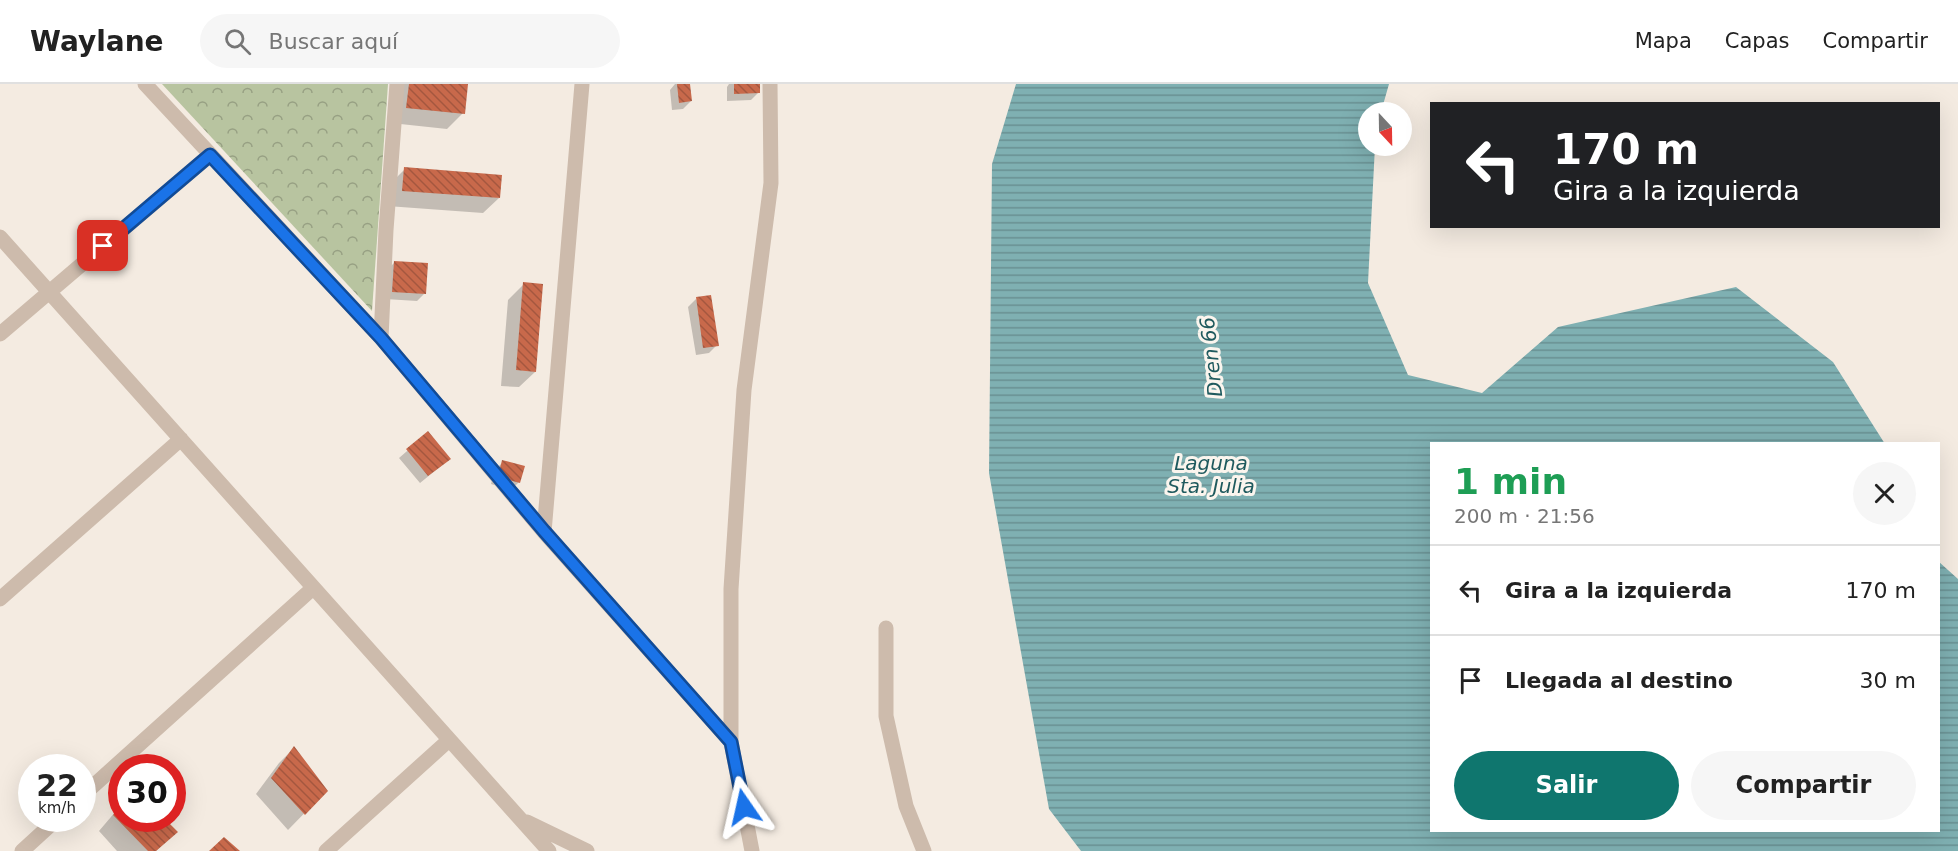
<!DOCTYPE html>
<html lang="es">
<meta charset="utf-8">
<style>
body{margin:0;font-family:"DejaVu Sans",sans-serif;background:#f6f6f6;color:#222;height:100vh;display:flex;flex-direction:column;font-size:22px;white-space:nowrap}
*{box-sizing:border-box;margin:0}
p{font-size:20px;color:#767676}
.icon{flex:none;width:33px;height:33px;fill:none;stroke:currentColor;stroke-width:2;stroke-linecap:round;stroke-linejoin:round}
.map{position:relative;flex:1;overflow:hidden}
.drawer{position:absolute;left:1430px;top:358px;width:510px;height:390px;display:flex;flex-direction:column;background:#fff;border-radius:0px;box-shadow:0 6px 24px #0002}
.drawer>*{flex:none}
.banner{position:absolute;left:1430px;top:18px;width:510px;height:126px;border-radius:0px;box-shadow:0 6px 24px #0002;background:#202124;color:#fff;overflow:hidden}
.needle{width:39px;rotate:158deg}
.buttons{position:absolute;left:1358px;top:18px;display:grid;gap:12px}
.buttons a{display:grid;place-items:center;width:54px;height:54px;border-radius:50%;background:#fff;box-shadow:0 6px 24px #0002;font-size:30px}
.speed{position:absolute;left:18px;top:670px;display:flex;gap:12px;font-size:30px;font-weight:700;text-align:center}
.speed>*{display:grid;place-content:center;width:78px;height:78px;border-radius:50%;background:#fff;box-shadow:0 6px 24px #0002;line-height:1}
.speed small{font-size:15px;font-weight:400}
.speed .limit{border:9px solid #d22;background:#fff;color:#111}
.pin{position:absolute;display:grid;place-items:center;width:51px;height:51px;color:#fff;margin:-26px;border-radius:12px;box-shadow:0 3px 9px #0006}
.me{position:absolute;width:66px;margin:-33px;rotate:349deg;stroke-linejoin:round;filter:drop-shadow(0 0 4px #0008)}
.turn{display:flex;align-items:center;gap:21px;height:126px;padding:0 24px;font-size:27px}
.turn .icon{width:78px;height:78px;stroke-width:2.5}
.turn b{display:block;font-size:42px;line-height:51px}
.round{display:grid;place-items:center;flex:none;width:63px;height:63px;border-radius:32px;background:#f6f6f6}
.headline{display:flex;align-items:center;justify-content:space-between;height:102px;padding:0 24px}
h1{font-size:36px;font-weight:700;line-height:45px;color:#1e9e55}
.primary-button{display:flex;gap:12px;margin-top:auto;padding:12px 24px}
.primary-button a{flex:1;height:69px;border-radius:36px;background:#0f766e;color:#fff;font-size:24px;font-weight:700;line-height:69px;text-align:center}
.primary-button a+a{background:#f6f6f6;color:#222}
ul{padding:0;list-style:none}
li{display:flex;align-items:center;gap:18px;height:90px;padding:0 24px;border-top:2px solid #e0e0e0}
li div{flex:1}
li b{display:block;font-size:22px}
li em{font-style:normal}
header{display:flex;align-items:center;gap:36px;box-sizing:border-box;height:84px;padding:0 30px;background:#fff;border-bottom:2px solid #e0e0e0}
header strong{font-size:28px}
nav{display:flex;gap:33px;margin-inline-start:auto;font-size:21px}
.search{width:420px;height:54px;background:#f6f6f6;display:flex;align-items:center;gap:15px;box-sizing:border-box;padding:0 21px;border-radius:33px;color:#767676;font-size:22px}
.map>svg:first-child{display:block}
</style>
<header>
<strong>Waylane</strong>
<div class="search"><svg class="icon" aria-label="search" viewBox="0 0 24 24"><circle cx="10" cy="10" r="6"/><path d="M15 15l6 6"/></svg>Buscar aquí</div>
<nav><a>Mapa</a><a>Capas</a><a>Compartir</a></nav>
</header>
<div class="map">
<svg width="1958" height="767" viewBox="0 0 1958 767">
<defs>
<pattern id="park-crowns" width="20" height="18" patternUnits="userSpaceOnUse" patternTransform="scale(1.5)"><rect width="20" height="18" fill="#b8c4a0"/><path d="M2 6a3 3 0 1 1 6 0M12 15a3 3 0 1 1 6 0" fill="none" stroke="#97a083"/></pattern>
<pattern id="water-rules" width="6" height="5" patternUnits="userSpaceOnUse" patternTransform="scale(1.5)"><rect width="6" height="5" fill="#7fb0b2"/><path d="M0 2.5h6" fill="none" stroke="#699091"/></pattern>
<pattern id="building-back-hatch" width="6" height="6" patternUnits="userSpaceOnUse" patternTransform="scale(1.5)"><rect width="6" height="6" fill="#c8694b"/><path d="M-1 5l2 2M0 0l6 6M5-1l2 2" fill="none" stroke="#a4573f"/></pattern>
</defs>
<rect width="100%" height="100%" fill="#f4ebe1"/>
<path fill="url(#park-crowns)" d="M162,0h226l-16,227z"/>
<path fill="url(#water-rules)" d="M1016,0h373l-8,28h-13v34h7l-7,137 40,92 74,18 76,-66 178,-40 97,75 52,82h-454v387h507v-270l20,18v272h-877l-32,-42 -60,-336 3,-309z"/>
<path fill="#0003" d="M403,0h64l-4,29 -16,16 -56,-6z
M675,0h13l3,17 -8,8 -11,1 -2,-20z
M729,0h29l1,8 -8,8 -24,1v-14z
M405,85l94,29 -16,15 -96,-7 2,-21z
M394,179l30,31 -7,7 -32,-2 2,-29z
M524,200l11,88 -16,15 -18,-1 7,-86z
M696,215l21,46 -8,8 -13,2 -8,-48z
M428,349l13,33 -21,17 -21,-25z
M503,378l16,20 -8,8 -20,-6 4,-14z
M294,664l32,43 -38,39 -32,-36 23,-31z
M122,720v15h41l13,13 -20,19h-39l-18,-20z"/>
<path fill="url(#building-back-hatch)" d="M409,0h59l-3,30 -59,-6z
M677,0h13l2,17 -13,2z
M734,0h26v9l-26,1z
M404,83l98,8 -2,23 -98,-7z
M394,177l34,2 -2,31 -34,-2z
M523,198l20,2 -7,88 -20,-2z
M711,211l8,51 -16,2 -7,-51z
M428,347l23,28 -23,17 -22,-27z
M502,376l23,6 -5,17 -22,-6z
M294,662l34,45 -23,24 -34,-37z
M122,721v14h43l13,13 -22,19h-8l-35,-36z
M224,753l16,14h-31z"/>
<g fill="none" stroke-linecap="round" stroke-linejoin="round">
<path stroke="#cdbbac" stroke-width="15" d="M145,0l236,254 163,194 187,210
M0,153l549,614
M0,250l210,-179
M381,254l5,-108 11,-146
M544,448l38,-448
M0,515l181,-160
M886,544v88l20,90 18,45
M82,712l231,-208
M527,738l60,29
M22,767l35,-32
M326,767l123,-111
M752,767l-21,-109v-153l13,-199 27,-207 -1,-99"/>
</g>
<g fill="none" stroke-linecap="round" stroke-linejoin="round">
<defs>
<path id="route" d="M103,162l107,-91 171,183 163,193 187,211 13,65"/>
</defs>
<use href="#route" stroke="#114b97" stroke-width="15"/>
<use href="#route" stroke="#1a73e8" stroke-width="10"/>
</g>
<g text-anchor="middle" stroke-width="6" stroke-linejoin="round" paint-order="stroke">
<g font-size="20" font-style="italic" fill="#1f5a5e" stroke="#fbf5ee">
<text transform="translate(1211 273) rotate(-96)" y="7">Dren 66</text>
<text x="1211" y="386">Laguna<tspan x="1211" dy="23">Sta. Julia</tspan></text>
</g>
</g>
</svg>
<div class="buttons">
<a><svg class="needle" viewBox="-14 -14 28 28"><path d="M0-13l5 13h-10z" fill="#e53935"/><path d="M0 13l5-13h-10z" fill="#767676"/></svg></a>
</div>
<div class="speed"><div>22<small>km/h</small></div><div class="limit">30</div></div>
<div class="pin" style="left:103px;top:162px;background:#d93025"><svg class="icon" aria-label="arrive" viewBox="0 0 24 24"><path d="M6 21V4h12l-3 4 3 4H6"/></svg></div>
<svg class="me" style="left:744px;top:723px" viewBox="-20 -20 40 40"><path d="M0-17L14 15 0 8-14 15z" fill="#1a73e8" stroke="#fff" stroke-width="4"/></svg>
<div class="banner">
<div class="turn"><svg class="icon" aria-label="left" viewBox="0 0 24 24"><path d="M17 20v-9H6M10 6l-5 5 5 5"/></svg><div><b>170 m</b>Gira a la izquierda</div></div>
</div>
<section class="drawer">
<div class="headline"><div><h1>1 min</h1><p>200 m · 21:56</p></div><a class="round"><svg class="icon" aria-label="close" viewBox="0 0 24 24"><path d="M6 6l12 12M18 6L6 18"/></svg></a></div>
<ul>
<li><svg class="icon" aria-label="left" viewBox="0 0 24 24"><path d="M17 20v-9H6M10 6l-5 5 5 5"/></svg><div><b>Gira a la izquierda</b></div><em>170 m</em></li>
<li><svg class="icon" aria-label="arrive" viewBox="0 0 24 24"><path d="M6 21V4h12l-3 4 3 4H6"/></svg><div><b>Llegada al destino</b></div><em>30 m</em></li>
</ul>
<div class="primary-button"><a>Salir</a><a>Compartir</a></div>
</section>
</div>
